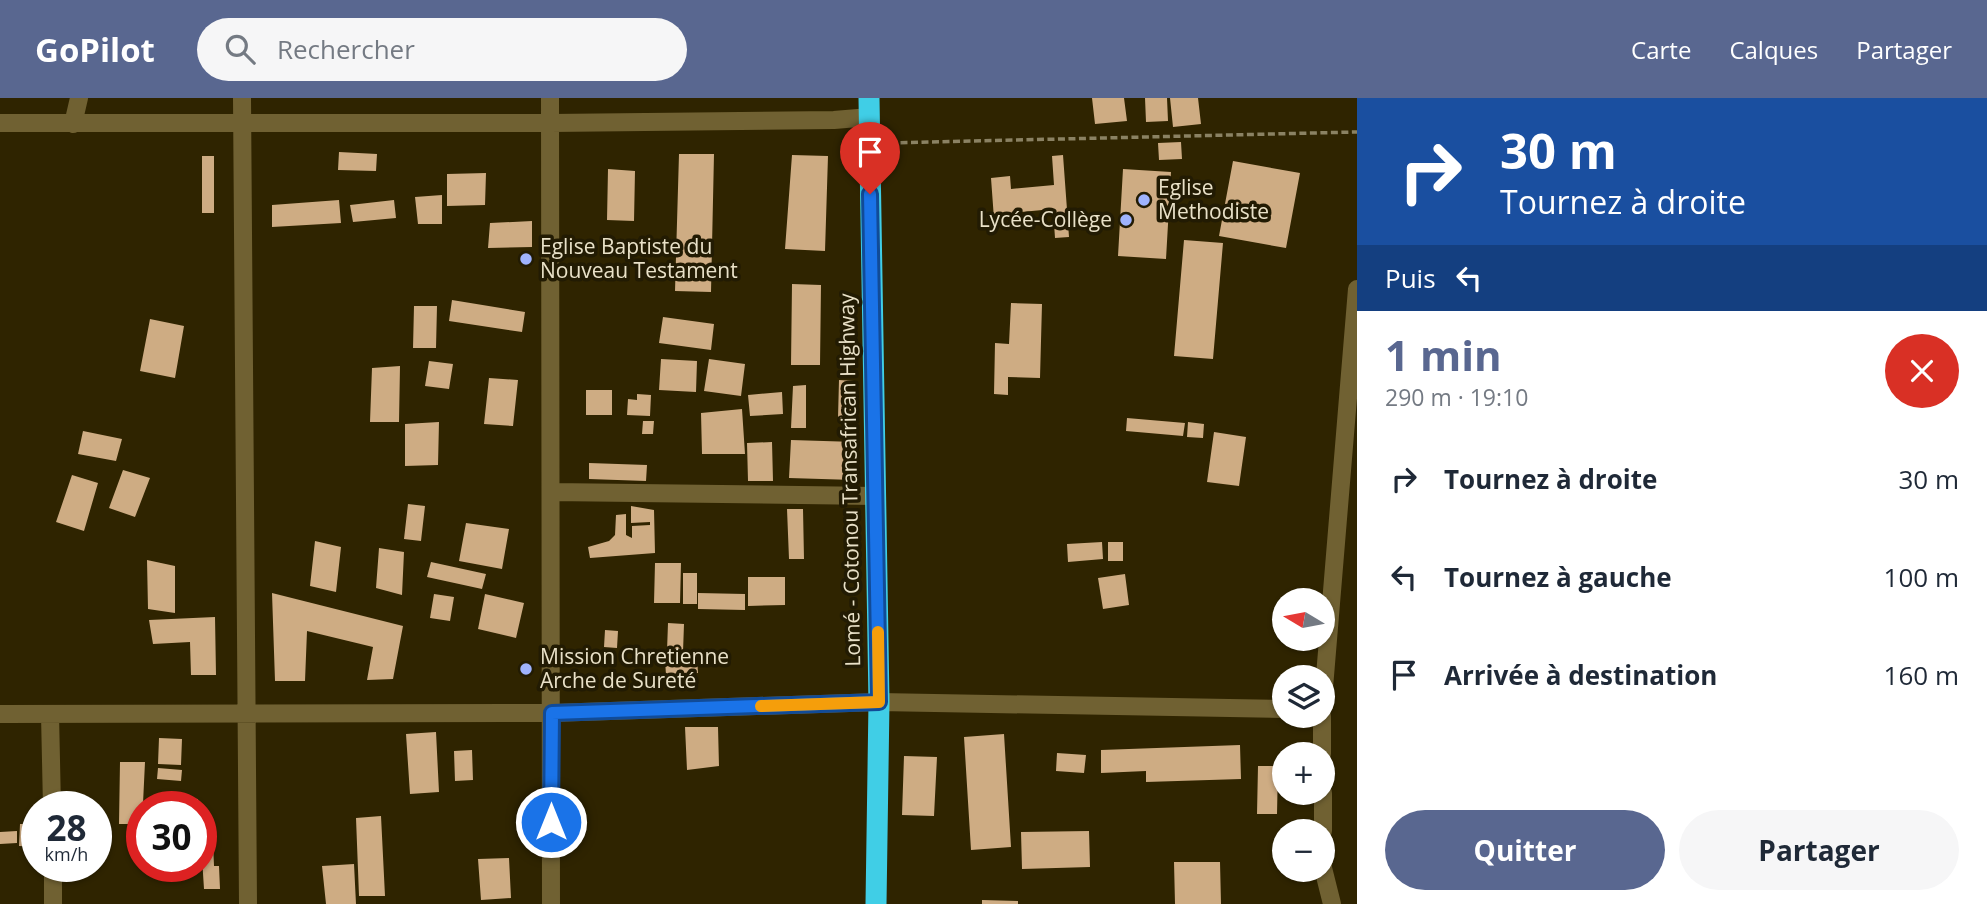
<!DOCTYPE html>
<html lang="fr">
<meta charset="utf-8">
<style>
body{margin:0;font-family:"Open Sans",sans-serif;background:#f6f6f7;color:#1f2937;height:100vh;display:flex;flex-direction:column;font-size:26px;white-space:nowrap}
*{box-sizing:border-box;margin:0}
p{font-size:23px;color:#747a83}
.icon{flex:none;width:38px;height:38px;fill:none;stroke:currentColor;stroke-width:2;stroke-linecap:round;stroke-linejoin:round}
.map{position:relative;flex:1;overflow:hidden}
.side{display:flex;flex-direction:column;background:#fff;width:630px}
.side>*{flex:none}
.guide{background:#1a4fa0;color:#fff;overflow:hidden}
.needle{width:46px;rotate:280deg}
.tools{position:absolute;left:1272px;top:490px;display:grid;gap:14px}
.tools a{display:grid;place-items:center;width:63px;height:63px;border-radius:50%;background:#fff;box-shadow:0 2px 5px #0004;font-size:35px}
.speed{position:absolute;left:21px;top:693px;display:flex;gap:14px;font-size:35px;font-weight:700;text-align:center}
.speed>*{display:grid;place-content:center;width:91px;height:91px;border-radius:50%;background:#fff;box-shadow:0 2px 5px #0004;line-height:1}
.speed small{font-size:18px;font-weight:400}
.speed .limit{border:10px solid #d22;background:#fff;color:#111}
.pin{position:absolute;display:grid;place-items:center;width:60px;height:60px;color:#fff;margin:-72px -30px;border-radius:50% 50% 50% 0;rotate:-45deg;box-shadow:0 0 7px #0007}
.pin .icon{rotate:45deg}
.me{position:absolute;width:77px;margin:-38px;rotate:0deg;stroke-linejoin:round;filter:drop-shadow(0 0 5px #0008)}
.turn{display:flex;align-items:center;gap:24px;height:147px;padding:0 28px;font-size:32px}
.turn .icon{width:91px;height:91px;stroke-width:2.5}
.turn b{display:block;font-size:49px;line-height:60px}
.then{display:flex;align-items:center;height:66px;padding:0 28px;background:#0003;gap:14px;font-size:26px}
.round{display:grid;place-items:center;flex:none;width:74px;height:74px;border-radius:37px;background:#f6f6f7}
.summary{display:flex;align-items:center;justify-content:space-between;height:119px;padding:0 28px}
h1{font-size:42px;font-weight:700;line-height:52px;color:#596790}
.button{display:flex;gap:14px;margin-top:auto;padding:14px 28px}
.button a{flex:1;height:80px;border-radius:42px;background:#596790;color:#fff;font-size:28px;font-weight:700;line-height:80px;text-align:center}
.button a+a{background:#f6f6f7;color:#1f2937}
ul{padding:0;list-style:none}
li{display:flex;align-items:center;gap:21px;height:98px;padding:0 28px}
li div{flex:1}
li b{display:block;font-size:26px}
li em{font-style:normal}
header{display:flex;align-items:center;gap:42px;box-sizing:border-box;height:98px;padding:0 35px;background:#596790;color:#fff}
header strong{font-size:33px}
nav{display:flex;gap:38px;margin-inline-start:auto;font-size:24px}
.search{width:490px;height:63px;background:#f6f6f7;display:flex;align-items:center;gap:18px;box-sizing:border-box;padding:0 24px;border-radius:38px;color:#747a83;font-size:26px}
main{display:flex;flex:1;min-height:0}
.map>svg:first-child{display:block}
</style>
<header>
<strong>GoPilot</strong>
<div class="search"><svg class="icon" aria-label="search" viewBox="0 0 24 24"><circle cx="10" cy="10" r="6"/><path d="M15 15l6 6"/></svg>Rechercher</div>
<nav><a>Carte</a><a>Calques</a><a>Partager</a></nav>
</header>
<main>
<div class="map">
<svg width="1357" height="806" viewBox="0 0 1357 806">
<rect width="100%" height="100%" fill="#2f2400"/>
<path fill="#ceac83" d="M1092,0h32l3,23 -32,3z
M1145,0h22l1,23 -22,1z
M1170,0h28l3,26 -28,3z
M1181,44l1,17 -23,1 -1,-17z
M339,54l38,2 -1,17 -38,-1z
M679,56h35l-3,138 -36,-1z
M792,57l36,1 -3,95 -40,-2z
M1063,57l6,82 -14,1 -2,-29 -43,4v5l-16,1 -3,-41 19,-2 1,13 43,-4 -2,-29z
M202,58h12v57h-12z
M1233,63l67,12 -14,75 -67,-12z
M608,71l27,2 -1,50 -27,-1z
M1123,71l48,3 -5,87 -48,-3z
M486,75l-1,32 -38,1v-32z
M442,97v29h-24l-3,-27z
M339,102l2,23 -69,4v-22z
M394,102l2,18 -43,4 -3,-17z
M532,123v26l-44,1 2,-25z
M1184,142l39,3 -10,116 -39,-3z
M792,186l29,1 -1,80h-29z
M452,202l73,12 -3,20 -73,-11z
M1011,205l31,1 -2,74 -32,-1v18l-14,-1 1,-51 14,1z
M414,208h23l-1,42h-23z
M663,219l51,7 -3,26 -52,-7z
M150,221l34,7 -9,52 -35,-7z
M661,261l36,2 -1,31 -37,-2z
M709,261l36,5 -4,32 -37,-5z
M429,263l24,3 -4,25 -24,-3z
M400,268l-1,56h-29l2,-54z
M489,280l29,2 -5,46 -29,-2z
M839,282l15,1 -1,38 -15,-1z
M806,287v43h-15l2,-42z
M586,292h26v25h-26z
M782,294l1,22 -33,2 -2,-21z
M637,296l14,1 -1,21 -23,-1 1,-16 9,1z
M742,311l3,45h-43l-1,-41z
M1127,320l58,5 -2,13 -57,-5z
M643,323h11l-1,13h-11z
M439,324l-1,43 -33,1v-42z
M1188,324l16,2 -1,14 -16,-1z
M83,333l39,8 -6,22 -38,-7z
M1214,334l32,5 -7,49 -32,-4z
M791,342l65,2 -2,38 -65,-2z
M772,344l1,39h-25l-1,-38z
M589,365l58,2 -1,16 -57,-2z
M123,372l27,8 -15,39 -26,-9z
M72,377l26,8 -14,48 -28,-9z
M408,406l17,2 -4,35 -17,-2z
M631,408l23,4 1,43 -65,5 -2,-11 21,-6 6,-6 1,-20 10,-1v21l6,3v-12l18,-1v-3l-19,1z
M787,411h16l1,50h-15z
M466,425l43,6 -7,40 -43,-8z
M315,443l26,6 -5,45 -26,-6z
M1102,444l1,17 -35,3 -1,-18z
M1108,444h15v19h-15z
M379,450l25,4 -2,43 -26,-7z
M147,462l28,6v47l-27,-4z
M431,464l55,12 -4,15 -55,-12z
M655,465h26l-1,40h-26z
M683,475h14v31h-14z
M1125,476l4,31 -26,4 -5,-31z
M748,479h37v28l-37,1z
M272,495l131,33 -10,53 -26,1 6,-33 -66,-16 -2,50h-30z
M698,495l47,1v16l-47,-1z
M434,496l20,3 -4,24 -20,-3z
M485,496l39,9 -8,35 -38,-9z
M215,519l1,58h-25l-1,-33 -37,2 -4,-24z
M668,525l16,1 -1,28 -16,-1z
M605,532l13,1 -1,17 -13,-1z
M697,560l1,15 -32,2 -1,-15z
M678,578h15l-1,10 -14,-1z
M685,629h33l1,39 -32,4z
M436,634l3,60 -29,2 -4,-60z
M1004,636l7,113 -40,3 -7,-113z
M159,640l23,1 -1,26 -23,-1z
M1240,647l1,34 -95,3v-11l-45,2v-23z
M472,652l1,30 -18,1 -1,-30z
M1057,655l29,2 -2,18 -28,-2z
M904,658l33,1 -3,59 -32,-1z
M120,664h25l-3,62h-23z
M1258,668h20l-1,48h-20z
M158,670l24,2 -1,11 -24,-2z
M149,699l16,1v9h-16z
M185,700l13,1 -1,8h-13z
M381,718l4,80h-26l-3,-78z
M20,726h17v23l-18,-1z
M17,733v12l-17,1v-12z
M1089,733l1,36 -68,2 -1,-37z
M201,744h12l1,24h5l1,23h-16z
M509,760l2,40 -30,2 -3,-41z
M1174,764h46l1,42h-46z
M354,766l2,40h-30l-4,-38z
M982,802l36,1v3h-36z"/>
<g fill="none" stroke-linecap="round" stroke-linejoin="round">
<path stroke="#8b8263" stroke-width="3.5" stroke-dasharray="7 3.5" stroke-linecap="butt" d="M890,45l467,-11"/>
<path stroke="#706132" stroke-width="18" d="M242,0l6,806
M550,0l1,806
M0,25h551l283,-3 36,-3
M73,26l6,-26
M551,394l325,4
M1323,602l34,-411
M0,616l552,-1 327,-11 405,7
M50,616l2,93
M1322,618v38
M1323,695v38
M1323,750v20l9,36
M53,768v38"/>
<path stroke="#40cee6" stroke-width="21" d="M869,0l10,604 -3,202"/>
</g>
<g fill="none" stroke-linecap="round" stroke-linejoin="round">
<defs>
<path id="route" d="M551,724l1,-109 327,-11 -9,-508"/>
</defs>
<use href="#route" stroke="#114b97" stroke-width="18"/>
<use href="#route" stroke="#1a73e8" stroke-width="12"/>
<path stroke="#f59e0b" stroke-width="12" d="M761,608l118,-4 -1,-70"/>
</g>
<g fill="#9fb3fd" stroke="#221b03" stroke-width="2.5">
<circle cx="1144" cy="102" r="7"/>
<circle cx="1126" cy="122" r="7"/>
<circle cx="526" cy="161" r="7"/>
<circle cx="526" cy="571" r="7"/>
</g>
<g text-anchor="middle" stroke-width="7" stroke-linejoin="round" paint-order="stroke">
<g font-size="21" fill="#e9e1c8" stroke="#221b03" text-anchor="start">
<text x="1158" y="97">Eglise<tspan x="1158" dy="24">Methodiste</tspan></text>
<text x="1112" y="129" text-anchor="end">Lycée-Collège</text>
<text x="540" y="156">Eglise Baptiste du<tspan x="540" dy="24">Nouveau Testament</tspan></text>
<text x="540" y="566">Mission Chretienne<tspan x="540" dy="24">Arche de Sureté</tspan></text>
</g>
<g font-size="21" fill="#e9e1c8" stroke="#221b03">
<text transform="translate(850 382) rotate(-91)" y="7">Lomé - Cotonou Transafrican Highway</text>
</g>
</g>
</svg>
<div class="tools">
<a><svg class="needle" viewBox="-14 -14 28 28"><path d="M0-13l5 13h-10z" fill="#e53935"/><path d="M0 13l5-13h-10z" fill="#747a83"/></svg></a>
<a><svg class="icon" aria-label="layers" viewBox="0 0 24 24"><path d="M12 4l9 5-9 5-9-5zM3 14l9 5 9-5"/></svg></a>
<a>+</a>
<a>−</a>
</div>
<div class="speed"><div>28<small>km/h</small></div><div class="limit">30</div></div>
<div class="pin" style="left:870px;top:96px;background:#d93025"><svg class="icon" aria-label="arrive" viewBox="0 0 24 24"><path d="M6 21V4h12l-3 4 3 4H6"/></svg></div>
<svg class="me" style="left:551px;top:724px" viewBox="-20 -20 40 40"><circle r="17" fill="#1a73e8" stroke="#fff" stroke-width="3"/><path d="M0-11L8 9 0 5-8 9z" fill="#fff"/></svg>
</div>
<section class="side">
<div class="guide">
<div class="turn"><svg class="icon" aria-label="right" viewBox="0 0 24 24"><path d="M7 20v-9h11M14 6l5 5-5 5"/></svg><div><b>30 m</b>Tournez à droite</div></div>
<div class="then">Puis<svg class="icon" aria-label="left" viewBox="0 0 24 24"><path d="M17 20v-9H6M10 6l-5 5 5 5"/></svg></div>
</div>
<div class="summary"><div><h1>1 min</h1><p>290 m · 19:10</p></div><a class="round" style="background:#d93025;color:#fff"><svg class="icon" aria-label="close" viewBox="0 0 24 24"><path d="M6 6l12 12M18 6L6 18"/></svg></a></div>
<ul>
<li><svg class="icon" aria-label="right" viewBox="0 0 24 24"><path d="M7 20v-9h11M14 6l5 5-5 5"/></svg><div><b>Tournez à droite</b></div><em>30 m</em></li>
<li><svg class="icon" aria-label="left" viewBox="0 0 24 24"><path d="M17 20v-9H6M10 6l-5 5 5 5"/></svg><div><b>Tournez à gauche</b></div><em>100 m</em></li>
<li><svg class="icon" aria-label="arrive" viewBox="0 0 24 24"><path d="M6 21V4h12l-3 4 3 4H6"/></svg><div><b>Arrivée à destination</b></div><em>160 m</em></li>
</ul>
<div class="button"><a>Quitter</a><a>Partager</a></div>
</section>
</main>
